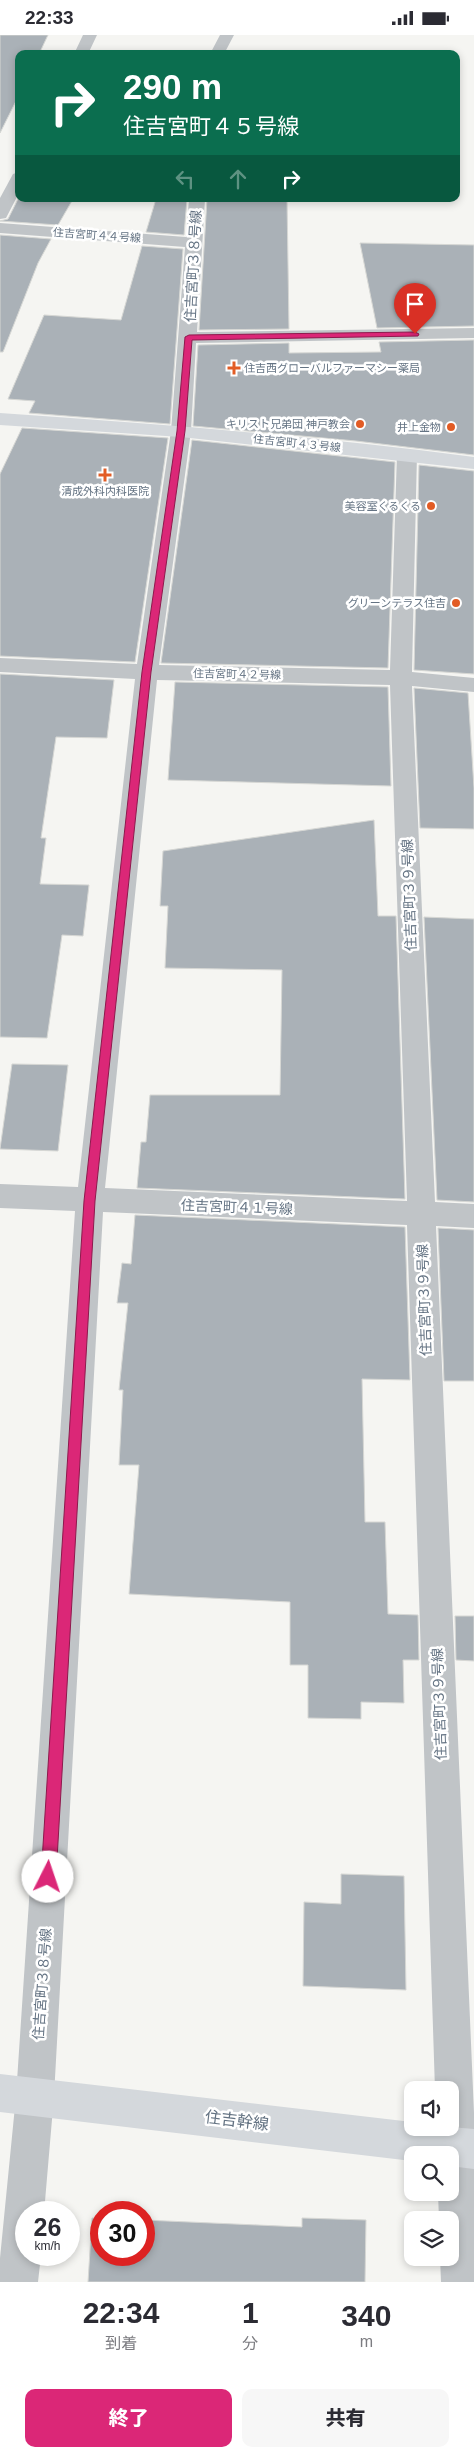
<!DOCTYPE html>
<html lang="ja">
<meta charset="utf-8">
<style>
body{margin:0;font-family:Arial,"Noto Sans JP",sans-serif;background:#f7f7f7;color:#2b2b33;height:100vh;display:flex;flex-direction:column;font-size:19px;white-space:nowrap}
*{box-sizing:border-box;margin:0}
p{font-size:16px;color:#7c7c81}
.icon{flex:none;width:28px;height:28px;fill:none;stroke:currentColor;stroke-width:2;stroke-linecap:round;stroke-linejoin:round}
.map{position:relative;height:2247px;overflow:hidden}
.drawer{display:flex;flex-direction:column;background:#fff;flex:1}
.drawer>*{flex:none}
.banner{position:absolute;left:15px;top:15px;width:445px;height:152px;border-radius:10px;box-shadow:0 2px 8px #0003;background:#0b6e4f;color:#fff;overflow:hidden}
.controls{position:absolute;left:404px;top:2046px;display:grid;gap:10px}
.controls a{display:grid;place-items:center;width:55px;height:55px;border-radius:10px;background:#fff;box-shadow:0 2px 8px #0003;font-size:25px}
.speed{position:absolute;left:15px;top:2166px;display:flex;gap:10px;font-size:25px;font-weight:700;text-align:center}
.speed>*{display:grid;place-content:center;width:65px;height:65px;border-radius:50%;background:#fff;box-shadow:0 2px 8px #0003;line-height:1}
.speed small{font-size:12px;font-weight:400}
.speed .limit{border:8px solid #d22;background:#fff;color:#111}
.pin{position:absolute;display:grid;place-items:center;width:42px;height:42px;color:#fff;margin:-51px -21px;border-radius:50% 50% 50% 0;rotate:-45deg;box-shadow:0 0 5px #0007}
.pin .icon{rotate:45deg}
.me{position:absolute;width:55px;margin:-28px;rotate:4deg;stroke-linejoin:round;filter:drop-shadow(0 0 4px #0008)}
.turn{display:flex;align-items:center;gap:18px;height:105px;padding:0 25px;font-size:22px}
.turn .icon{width:65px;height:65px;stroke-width:2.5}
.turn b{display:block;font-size:35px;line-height:42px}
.lanes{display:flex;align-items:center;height:48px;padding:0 25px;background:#0003;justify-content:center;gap:25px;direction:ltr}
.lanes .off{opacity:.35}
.eta{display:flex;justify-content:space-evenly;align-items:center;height:85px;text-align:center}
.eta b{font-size:30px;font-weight:800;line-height:35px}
.primary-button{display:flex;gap:10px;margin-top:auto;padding:10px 25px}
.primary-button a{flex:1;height:58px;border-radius:10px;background:#db2777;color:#fff;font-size:20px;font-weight:800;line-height:58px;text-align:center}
.primary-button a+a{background:#f7f7f7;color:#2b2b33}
.status{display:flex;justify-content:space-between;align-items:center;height:35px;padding:0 25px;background:#fff;direction:ltr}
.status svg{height:14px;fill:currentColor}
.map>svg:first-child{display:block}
</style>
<div class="status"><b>22:33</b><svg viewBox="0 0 49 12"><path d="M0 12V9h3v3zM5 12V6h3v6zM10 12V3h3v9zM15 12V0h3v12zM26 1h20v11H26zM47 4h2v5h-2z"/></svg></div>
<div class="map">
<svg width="474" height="2247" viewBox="0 0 474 2247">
<rect width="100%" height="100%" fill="#f5f5f2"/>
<path fill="#aab1b7" stroke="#d6d7d4" d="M0,0h48l-9,19h-20v41l-19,38z
M18,164h55l-15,26 -58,-4 8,-2z
M156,164h31l-3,36 -38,-3z
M207,164h80l2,130 -90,1z
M0,200l51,4 -13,24 -35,89h-3z
M360,208l114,2v81l-97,2z
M142,211l41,3 -13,175 -141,-11 6,-12 -27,-2 36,-84 77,5z
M474,305v115l-118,-14 -163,-15 5,-81 91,-2v10l92,-1 -2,-10z
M22,393l146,10 -33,224 -135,-6v-182z
M192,405l203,22 -7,206 -227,-5z
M419,430l55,6v203l-60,-4z
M0,639l114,6 -7,58 -51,-1 -15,101h5l-6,46 49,1 -6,51 -21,-1 -15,103 -47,-1z
M175,647l213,5 3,99 -223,-6z
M414,653l54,5 6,95v41l-54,-1z
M374,785l4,96h18l9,283 -268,-11 4,-46h5l4,-47h130l2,-125 -117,-2 3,-62h-8l3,-55z
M424,882l50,2v283l-37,-2z
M12,1029l56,1 -10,86 -58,-2z
M135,1180l270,12 5,153 -48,-1 3,143h20l3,92 30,1 1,45h-16l1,43 -43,-1v17l-53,-1v-53h-18v-63l-161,-8 10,-129h-20l4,-75h-4l9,-87h-11l5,-40 9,1z
M438,1193l36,2v151h-30z
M455,1581h19v45l-18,-1z
M341,1839l63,2 2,114 -103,-4 1,-84 37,2z
M92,2183h9v37h43v-35l158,7v-9l64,2 -1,62h-277z"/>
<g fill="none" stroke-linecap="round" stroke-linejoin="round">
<path fill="#c0c4c7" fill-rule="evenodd" d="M83,0h14l-9,19h-14z
M220,0h14l-10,19h-14z
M19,137v21l-13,25 -6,1v-21l13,-24z
M189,164h16l-8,133 277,-4v10l-278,5 -5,88 -32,234 231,5 7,-216 3,-4h14l3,4 -5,218 62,6v14l-62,-6 23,516 39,2v24l-38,-2 38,887v169h-33l-1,-25h10v-37h-11l-1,-27h12v-38h-13l-1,-28h14v-37h-15l-28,-865 -304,-13 -49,884 -10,117h-18v42h15l-3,27h-38v-24l16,-162 59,-885 -75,-3v-24l78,3 57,-508 -135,-7v-14l137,6 34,-233 14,-184 -185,-14v-10l186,14zM157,645l233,5 17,516 -302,-13z"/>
<path fill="#d4d8dc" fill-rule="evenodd" d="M0,378c158,11 317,23 474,44v12l-293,-32 -181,-12z
M0,2039l412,48v5h38l24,2v40l-24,-3v-11h-38v6l-412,-49z"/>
</g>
<path fill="#db2777" stroke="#8e194d" d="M415,297l4,2 -1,2 -226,4 -7,91 -34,241 -56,529 -39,676 -3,6 -5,2 -5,-2 -2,-6 43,-676 58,-529 35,-241 8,-94 4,-2z"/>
<g fill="#e25c25" stroke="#fff" stroke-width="2">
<path d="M231.5 325.5h5v5h5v5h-5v5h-5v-5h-5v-5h5z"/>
<circle cx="360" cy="389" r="5"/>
<circle cx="451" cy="392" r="5"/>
<path d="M102.5 432.5h5v5h5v5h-5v5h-5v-5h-5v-5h5z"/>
<circle cx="431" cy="471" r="5"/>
<circle cx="456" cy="568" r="5"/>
</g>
<g text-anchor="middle" stroke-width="5" stroke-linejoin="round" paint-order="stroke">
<g font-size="11" fill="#647383" stroke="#fff">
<text transform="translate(97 200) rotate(4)" y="4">住吉宮町４４号線</text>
<text transform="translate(297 408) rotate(6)" y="4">住吉宮町４３号線</text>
<text transform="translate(237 639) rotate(1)" y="4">住吉宮町４２号線</text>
</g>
<g font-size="11" fill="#647383" stroke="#fff" text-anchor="end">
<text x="244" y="337" text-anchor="start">住吉西グローバルファーマシー薬局</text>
<text x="350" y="393">キリスト兄弟団 神戸教会</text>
<text x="441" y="396">井上金物</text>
<text x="105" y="460" text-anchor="middle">清成外科内科医院</text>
<text x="421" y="475">美容室くるくる</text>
<text x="446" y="572">グリーンテラス住吉</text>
</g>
<g font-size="14" fill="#647383" stroke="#fff">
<text transform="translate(193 231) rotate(-87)" y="5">住吉宮町３８号線</text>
<text transform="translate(409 860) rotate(-92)" y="5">住吉宮町３９号線</text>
<text transform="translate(237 1172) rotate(2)" y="5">住吉宮町４１号線</text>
<text transform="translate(424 1265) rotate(-92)" y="5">住吉宮町３９号線</text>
<text transform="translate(439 1669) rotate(-92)" y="5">住吉宮町３９号線</text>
<text transform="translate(42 1949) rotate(-86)" y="5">住吉宮町３８号線</text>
</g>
<g font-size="16" fill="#647383" stroke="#fff">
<text transform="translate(237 2085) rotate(7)" y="6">住吉幹線</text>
</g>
</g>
</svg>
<div class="controls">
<a><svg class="icon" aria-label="sound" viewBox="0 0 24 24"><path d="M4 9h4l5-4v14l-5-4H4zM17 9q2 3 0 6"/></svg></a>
<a><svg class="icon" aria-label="search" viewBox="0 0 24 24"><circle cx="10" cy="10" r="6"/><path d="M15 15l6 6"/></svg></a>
<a><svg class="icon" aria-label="layers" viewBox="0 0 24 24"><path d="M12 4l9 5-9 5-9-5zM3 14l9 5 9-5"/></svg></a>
</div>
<div class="speed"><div>26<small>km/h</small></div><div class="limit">30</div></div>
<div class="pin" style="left:415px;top:299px;background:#d93025"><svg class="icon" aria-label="arrive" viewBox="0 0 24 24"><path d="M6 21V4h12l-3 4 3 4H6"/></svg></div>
<svg class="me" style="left:48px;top:1842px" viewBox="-20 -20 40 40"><circle r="19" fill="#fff"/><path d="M0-13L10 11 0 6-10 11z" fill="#db2777"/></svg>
<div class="banner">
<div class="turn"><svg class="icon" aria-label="right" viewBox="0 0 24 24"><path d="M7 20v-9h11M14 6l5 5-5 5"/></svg><div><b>290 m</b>住吉宮町４５号線</div></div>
<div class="lanes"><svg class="icon off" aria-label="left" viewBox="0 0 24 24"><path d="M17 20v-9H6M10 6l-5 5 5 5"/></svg><svg class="icon off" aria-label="ahead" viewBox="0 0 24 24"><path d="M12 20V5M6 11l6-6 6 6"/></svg><svg class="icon" aria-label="right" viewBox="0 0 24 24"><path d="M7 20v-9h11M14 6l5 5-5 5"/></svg></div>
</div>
</div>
<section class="drawer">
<div class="eta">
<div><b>22:34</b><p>到着</p></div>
<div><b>1</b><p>分</p></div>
<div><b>340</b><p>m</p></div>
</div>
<div class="primary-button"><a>終了</a><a>共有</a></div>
</section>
